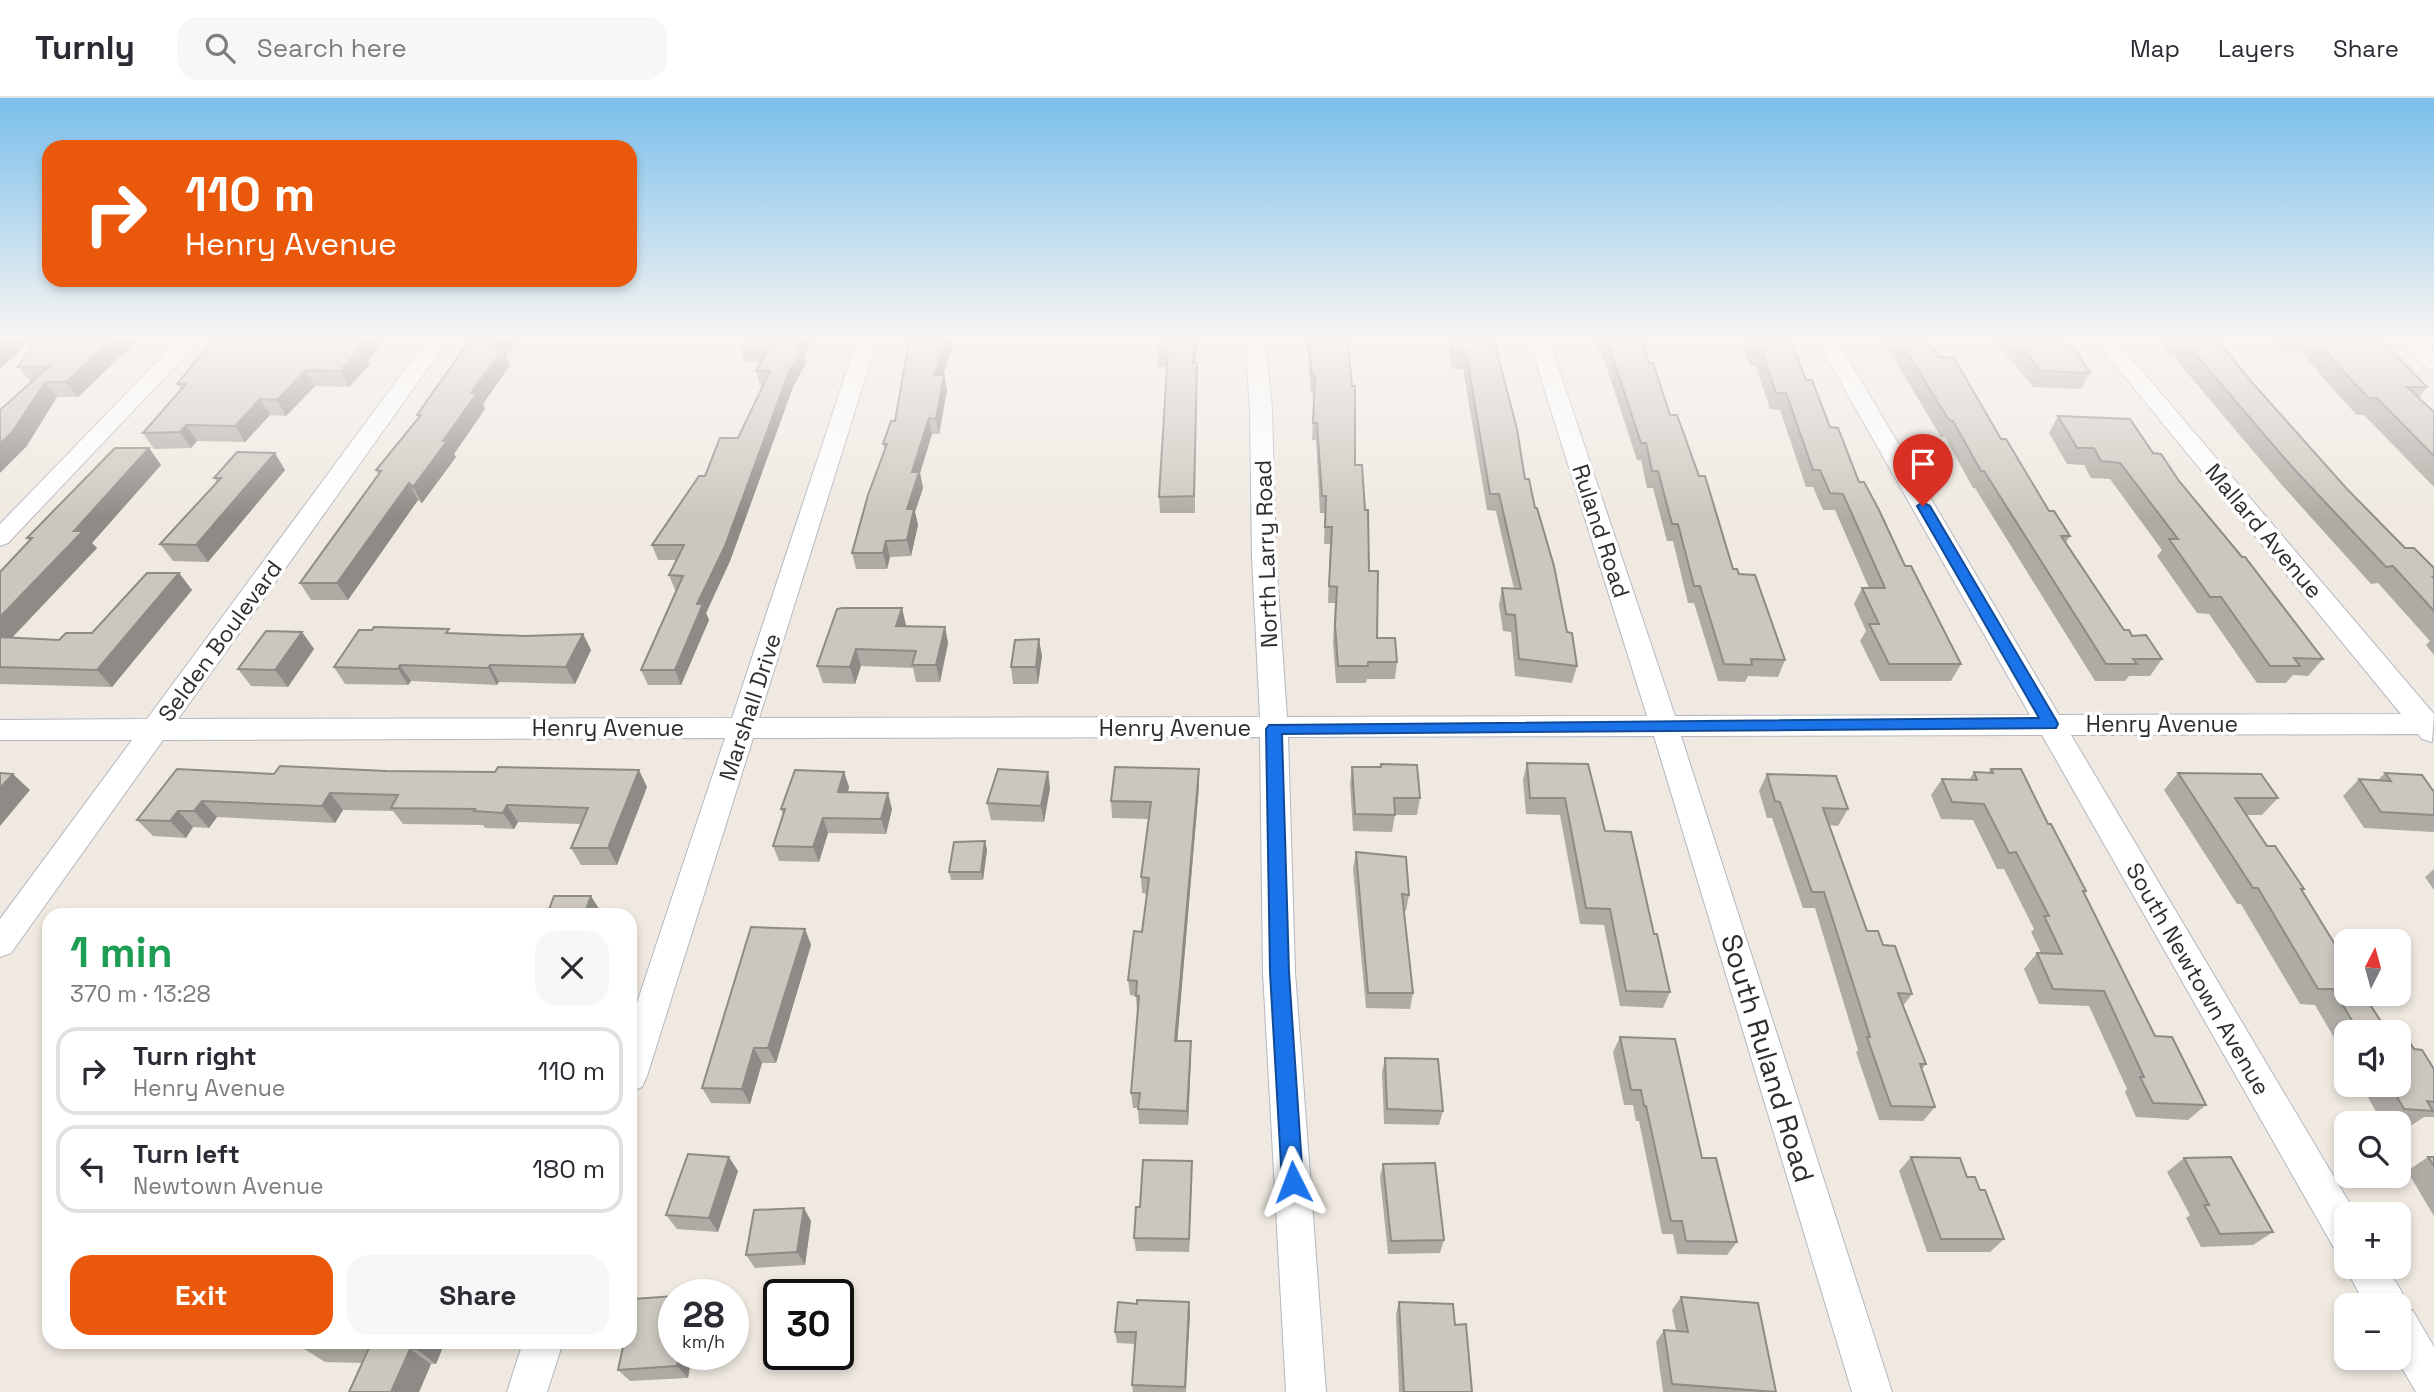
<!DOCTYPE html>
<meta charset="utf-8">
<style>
body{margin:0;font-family:"Space Grotesk",sans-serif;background:#f7f7f7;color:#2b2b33;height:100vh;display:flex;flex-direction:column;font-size:26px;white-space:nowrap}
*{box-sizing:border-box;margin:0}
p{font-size:23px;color:#7c7c81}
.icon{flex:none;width:38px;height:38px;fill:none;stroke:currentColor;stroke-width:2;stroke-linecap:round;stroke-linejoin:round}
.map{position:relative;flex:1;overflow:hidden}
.drawer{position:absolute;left:42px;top:810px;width:595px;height:441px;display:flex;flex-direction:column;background:#fff;border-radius:21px;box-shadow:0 4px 10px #0003}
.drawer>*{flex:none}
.guide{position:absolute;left:42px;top:42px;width:595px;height:147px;border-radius:21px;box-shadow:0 4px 10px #0003;background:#ea580c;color:#fff;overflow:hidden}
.needle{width:46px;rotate:6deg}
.fabs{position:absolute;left:2334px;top:831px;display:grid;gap:14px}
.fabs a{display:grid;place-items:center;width:77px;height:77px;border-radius:14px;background:#fff;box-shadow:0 4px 10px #0003;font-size:35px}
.speed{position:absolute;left:658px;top:1181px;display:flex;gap:14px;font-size:35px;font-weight:700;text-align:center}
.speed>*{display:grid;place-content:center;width:91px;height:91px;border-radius:50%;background:#fff;box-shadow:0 4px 10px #0003;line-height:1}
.speed small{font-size:18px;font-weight:400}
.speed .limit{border:4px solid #111;border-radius:10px;background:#fff;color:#111}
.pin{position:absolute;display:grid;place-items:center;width:60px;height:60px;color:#fff;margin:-72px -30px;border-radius:50% 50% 50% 0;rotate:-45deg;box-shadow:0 0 7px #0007}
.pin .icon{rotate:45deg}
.me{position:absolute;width:77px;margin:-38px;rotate:357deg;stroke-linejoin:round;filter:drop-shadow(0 0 5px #0008)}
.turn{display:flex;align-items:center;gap:24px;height:147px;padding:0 28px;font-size:32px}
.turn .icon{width:91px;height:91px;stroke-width:2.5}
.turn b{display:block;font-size:49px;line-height:60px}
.round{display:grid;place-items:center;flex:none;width:74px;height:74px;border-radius:21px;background:#f7f7f7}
.overview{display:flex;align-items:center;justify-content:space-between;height:119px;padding:0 28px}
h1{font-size:42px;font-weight:700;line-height:52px;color:#1e9e55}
.button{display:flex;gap:14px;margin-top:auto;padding:14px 28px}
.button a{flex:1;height:80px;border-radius:21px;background:#ea580c;color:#fff;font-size:28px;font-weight:700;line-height:80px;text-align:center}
.button a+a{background:#f7f7f7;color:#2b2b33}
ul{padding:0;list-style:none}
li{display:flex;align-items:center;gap:21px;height:88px;margin:0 14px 10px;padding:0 14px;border:4px solid #e1e1e2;border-radius:21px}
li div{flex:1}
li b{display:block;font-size:26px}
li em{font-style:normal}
header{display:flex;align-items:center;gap:42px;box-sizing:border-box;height:98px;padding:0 35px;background:#fff;border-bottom:2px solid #e1e1e2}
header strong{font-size:33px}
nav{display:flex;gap:38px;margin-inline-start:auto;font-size:24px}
.search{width:490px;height:63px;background:#f7f7f7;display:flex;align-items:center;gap:18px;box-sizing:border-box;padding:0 24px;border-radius:21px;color:#7c7c81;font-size:26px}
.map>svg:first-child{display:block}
</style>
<header>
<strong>Turnly</strong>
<div class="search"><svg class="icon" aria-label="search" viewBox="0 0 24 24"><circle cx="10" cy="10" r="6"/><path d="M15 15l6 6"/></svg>Search here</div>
<nav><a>Map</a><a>Layers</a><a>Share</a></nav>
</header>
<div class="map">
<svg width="2434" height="1294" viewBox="0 0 2434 1294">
<rect width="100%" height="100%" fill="#efe9e1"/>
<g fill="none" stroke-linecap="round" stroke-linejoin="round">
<defs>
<path id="street" d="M181,239h22l-195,206 -8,3v-22z
M429,239h21l-272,382 554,-1 126,-381h20l-119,381 501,-1 -8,-159 -2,-149 -5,-72h20l7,72 4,149 11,159 360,-1 -119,-379h20l127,379 355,-1 -215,-378h20l224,378 342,-1 -309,-377h21l321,377 -2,28 -10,-3 -4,-5 -347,1 285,479h-9v39l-13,-5 -292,-513 -361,1 211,656h-40l-198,-656 -366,1 7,235 31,420h-40l-23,-420 -3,-235 -507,1 -106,338 -5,11 -12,5v-68l95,-286 -562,2 -152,213 -11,4v-38l132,-179h-132v-20l147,-1z
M2394,239h22l18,16v17l-7,-2z
M2347,1167l39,2 16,25 4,16 7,3 21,36v45h-18l-20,-34h3v-52h-33l-14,-26z
M523,1244h40l-16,50h-40z"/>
</defs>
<use href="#street" stroke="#b4b7c1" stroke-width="2"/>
<use href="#street" fill="#fff" fill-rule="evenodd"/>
</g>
<path fill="#afaba4" d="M38,239l40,60h-21l-31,50 5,-65 -13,-15z
M215,239h171l-18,24 2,3 -21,23 -34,-1 -29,30 -16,-1 -25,27 -48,-1 -6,7 -37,1 -11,-16 38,-44 -4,-5z
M746,239l58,19 2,7 -13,24 -63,174 -24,52 3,7 -28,65h-33l-7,-15 35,-80h-1l-6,-15 8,-15h-19l-6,-15 53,-69 33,-38 25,-52 -3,-1 -4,-14 5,-9 -17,-1 -4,-14z
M911,239h45l-13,38h1l3,15 -8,44h-7l-12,39 3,15 -8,24 3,13 -7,31 -21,1 -3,12h-31l-4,-16 33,-102 -2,-7 12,-23z
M1160,239h38l-3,26v150h-35l-1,-16 8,-130h-9l-1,-17z
M1306,239h41l8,128 14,106 8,67 20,24 -2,17h-28l-1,4h-30l-3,-41 2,-39h-7l2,-59h-6l1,-31h-5l-4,-73h-4l2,-47h-3z
M1447,239h46l32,142 10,29 32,124 10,34 -5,17 -57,-7 -4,-44 -8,-1 -4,-26 3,-17 12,1 -18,-78 -9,-1 -24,-141h-11z
M1594,239h47l8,26 84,206 6,5 46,86 -7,17 -30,-1 -3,6 -27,-1 -24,-78h-6l-15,-62h-6l-14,-53h-6l-6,-28h-4l-36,-110h-4z
M1739,239h48l43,90 75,139 56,98 -10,17h-71l-20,-40 6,-10 -12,-27 8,-16h7l-34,-78h-12l-10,-23h-7l-26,-77 -10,-1 -14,-43h-6z
M1879,239h46l14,20 62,82 48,72 21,25 -4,6 58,88 8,6 30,23 -12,17h-21l-4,5h-30l-120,-193h-2l-28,-51h-4l-42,-70z
M1992,239h67l4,7 27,29 -9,16 -48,-2z
M2155,239h60l34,42 98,110 58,59 29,20v87l-8,-10 4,-4 -52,-58 -7,1 -90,-100 -108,-128h-4z
M2270,239h97l60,50 -8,11 15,14v75l-70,-72h-7l-16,-17 -41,-47 -20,-1z
M506,259l4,8 -27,39 2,5 -31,45 2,3 -34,46 -4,-3 -70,100h-37l-11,-17 78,-109 -2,-4 42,-52 -1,-3z
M2058,318l95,37 26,28 144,178 -15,17 -15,-1 -7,8h-29l-48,-69 -12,-1 -40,-57 5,-6 -52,-71 -19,-1 -7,-13 -17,-1 -18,-31z
M149,350l12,17 -69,78 5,5 -85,90 47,2 33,-7 87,-60 13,17 -80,97 -112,-3v-112l30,-31 -3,-3z
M285,372l-77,92 -35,-1 -13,-17 57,-62 -3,-4z
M906,527l-1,1 40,1 3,16 -8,39h-24l-3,-14 -52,-2 -6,18 -32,-1 -6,-17z
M302,534l12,17 -26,38 -37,-1 -13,-17z
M451,535l74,3 58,-2 8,16 -16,34 -76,-2 -2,3 -86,-4 -3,4 -63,-1 -11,-17z
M1042,558l-4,28h-25l-2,-17z
M1527,665l78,68 49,103 16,58 -7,16 -43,-2 -16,-81 -24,-1 -20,-109 -34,-1 -3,-34z
M1381,666l39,34 -3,17h-22l-3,17 -39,-1 -3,-47 2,-17h28z
M1991,671l57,55 38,67 -2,3 71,142 51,69 -18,15 -52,-3 -11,-25 2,-3 -38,-83 -50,-2 -15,-35 13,-16h4l-10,-21 3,-3 -30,-60h-7l-24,-49 -32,-1 -10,-24 11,-16 27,1 5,-8 14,1z
M844,674l5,15 -1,6 44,16 -6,25 -58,-1 -9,29 -40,-1 -6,-15 10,-31 -2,-6z
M1048,674l2,16 -6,34 -53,-2 -4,-17z
M2178,675l100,25 -16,17h-16l21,31 37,43 -2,1 37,61 -2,1 51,80h-41v28l-32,-55 -15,-1 -59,-100h-4l-73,-114z
M2385,675l49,19v39l-1,1 -69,-4 -21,-32 16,-17 19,1z
M274,676l373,13 -30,78h-36l-10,-17 10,-24 -63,-2 -4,7 -29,-1 -2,-3 -80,-1 -10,-13 -50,-1 -8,13 -118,-6 -8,11 -16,-1 -7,11 -33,-2 -16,-16z
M1767,676l81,35 -10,17 -9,-1 38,106 16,14 29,49 -9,12 23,58 -4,5 13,38 -12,14 -44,-1 -23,-68 2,-2 -43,-142h-12l-31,-90h-5l-8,-27z
M1199,688l-22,255h14v15l-3,69 -49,-1 -1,-16h-5l-2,-15 7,-81 -1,-1 -1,-15 -6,-1 -2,-15 14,-48 5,-38 -5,-1 -1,-16 8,-58 -37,-1 -1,-17z
M985,743l2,9 -4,30h-32l-2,-8z
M1356,754l53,43 -3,16h-2l9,82 -3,16 -44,-1 -13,-139z
M2434,771v21l-9,-13z
M805,831l6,16 -35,118h-14l-12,41 -39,-1 -9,-15z
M1620,939l82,121 35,84 -10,13 -50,-1 -4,-20h-11l-23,-113h-3l-3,-16h-9l-11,-53z
M2414,951l20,20v48h-10l-12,8h-13v-1h-16l-22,-39h38z
M1385,960l58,53 -4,14 -55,-1 -2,-51z
M1911,1059l69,33 24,49 -14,13h-63l-28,-81z
M2428,1059h6v59l-27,-45z
M2184,1060l89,74 -20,13 -52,2 -15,-29 4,-3 -23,-43z
M1192,1063l-3,91 -53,-1 -2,-13 6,-31z
M1383,1066l61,76 -4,13 -52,1 -8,-77z
M738,1073l-20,61 -41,-3 -11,-14z
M811,1123l-6,44 -50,3 -9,-13z
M1681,1199l95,95h-113l-7,-50 8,-12 12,1 -4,-21z
M1189,1204l1,12 -4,78h-53l-1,-7 3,-41 -18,-1 -2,-11 22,-28z
M1399,1204l56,23 17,67h-73l-3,-78z
M445,1244l-9,22h-5l-12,28h-70l13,-29 -37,-1 -24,-15z
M674,1256h18l-4,24 -58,3 -12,-11z"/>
<path fill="#8e8b86" d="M5,239h30l-35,32v-27z
M114,239h27l-63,60 -12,-15z
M366,239h20l-18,24 2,3 -21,23 -9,-16z
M502,239h18l-14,20 4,8 -27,39 2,5 -31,45 2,3 -34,46 -9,-16 30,-46 51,-92z
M802,239h11l-9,19 2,7 -13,24 -63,174 -24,52 3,7 -28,65 -6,-15 22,-66 99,-255z
M948,239h8l-19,54 -3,-16z
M1196,239h2l-5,42v-16z
M306,272l9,16 -29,30 -9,-16z
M944,277l3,15 -8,44 -3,-15z
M45,284l12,15 -31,50 -26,26v-29z
M260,301l10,16 -25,27 -10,-16z
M929,320l3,16 -12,39 3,15 -8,24 3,13 -7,31 -4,-16v-31l5,-37z
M186,327l11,16 -6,7 -11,-16z
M149,350l12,17 -69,78 5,5 -97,102v-33l74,-86z
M275,355l10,17 -77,92 -12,-17z
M409,385l9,17 -70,100 -11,-17z
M886,443l4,16 -3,12 -4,-16z
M179,475l13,17 -80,97 -15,-17z
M902,510l4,17 -6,18 -4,-17z
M945,529l3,16 -8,39 -4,-17z
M302,534l12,17 -26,38 -13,-17z
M583,536l8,16 -16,34 -9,-17z
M1039,541l3,17 -4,28 -2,-17z
M856,551l5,17 -6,18 -5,-17z
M400,567l11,16 -3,4 -10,-16z
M490,567l9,17 -2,3 -9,-17z
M1199,671v17l-23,270 -1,-15z
M639,672l8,17 -30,78 -9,-17z
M844,674l5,15 -6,21 -5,-16z
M1048,674l2,16 -6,34 -3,-16z
M13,676l17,16 -30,36v-38z
M330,695l13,17 -8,13 -13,-17z
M888,695l4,16 -6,25 -5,-15z
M202,703l15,16 -8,11 -15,-17z
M507,707l11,17 -4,7 -11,-16z
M178,713l15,16 -7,11 -16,-17z
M823,720l5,15 -9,29 -6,-15z
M985,743l2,9 -4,30 -2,-8z
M591,798l10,16 -1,3h-16z
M805,831l6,16 -35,118 -8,-15z
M1191,943v15l-3,69 -1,-14z
M754,950l8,15 -12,41 -8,-15z
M729,1059l9,14 -20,61 -9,-14z
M1192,1063v14l-3,77v-13z
M804,1110l7,13 -6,44 -8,-13z
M1189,1204l1,12 -5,78v-5z
M419,1244h26l-9,22 -20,-15z
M410,1251l21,15 -12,28h-28z
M679,1256h13l-4,24 -11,-12z"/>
<path fill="#cbc7bf" stroke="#8e8b86" stroke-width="2" d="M38,239h76l-48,45h-21l-32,49 -13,13v-34l49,-44 -31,1z
M215,239h151l-8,11h3l-21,23 -34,-1 -29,30 -17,-1 -25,27 -49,-1 -6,7 -37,1 43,-49h-9z
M472,239h30l-8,12h9l-32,44h6l-34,48h4l-34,46 -4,-4 -72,100h-37l81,-112 -5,-1 45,-55h-4z
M746,239h56l-6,12h6l-13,23 -64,174 -28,58h6l-28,66h-34l42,-94 -14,-1 15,-30h-32l47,-69h6l15,-38h18l32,-67h-14l13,-23 -29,-1z
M911,239h37l-14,38h10l-8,44 -7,-1 -17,54h7l-12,37h7l-7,31 -21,1 -3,12h-31l16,-58 19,-51h-4l8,-23h4l12,-68z
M1160,239h36l-3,26h4l-3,133 -35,1 9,-146 -11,-1z
M1308,239h39l5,49h3v79h7l3,45h3l1,61h9l-1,67h18l2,24h-29v4h-30l-3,-41 2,-38 -8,-1 3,-59h-7l1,-31h-4l-5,-73h-4l2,-47h-3z
M1452,239h41l24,92 8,50h4l6,29h2l17,58 13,66 5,1 5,33 -58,-7 -4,-44 -9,-1 -4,-26 19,1 -22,-95h-9l-24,-142h-12z
M1606,239h35l8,26h4l17,52h7l22,61h6l28,93h4l2,5 16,1 30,85 -34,-1 1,6 -28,-1 -24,-78h-6l-16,-62h-6l-14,-53h-6l-6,-28h-5z
M1751,239h36l1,2h2l16,41h6l18,47 8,1 21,54h5l15,28 26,56h6l50,98h-72l-20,-40h10l-17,-36h23l-42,-94 -13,-1 -10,-23h-7l-27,-77h-10l-15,-43 -6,-1z
M1897,239h28l14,20 15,1 47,81h5l43,72h5l16,25h-9l63,94h5l3,6 14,-1 16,24h-29l4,5h-31l-122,-193h-3l-28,-50 -4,-1z
M2013,239h46l4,7h8l19,29 -49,-2z
M2177,239h38l34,42 98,110 58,59h9l20,20v9h-1l1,1v33l-41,-45 -7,1 -93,-99 -110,-128 -4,-1z
M2313,239h54l14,2 46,48h-20l27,25v44l-57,-58h-8l-16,-16z
M2058,318l72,3 23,34 8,1 18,27 63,76h3l78,102 -29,-1 6,8h-30l-49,-69h-11l-41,-58h9l-58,-76 -19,-2 -7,-13h-17z
M115,350h34l-75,83h9l-83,86v-45l32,-34h-5z
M237,354l38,1 -79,92 -36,-1 61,-66h-7z
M147,475h32l-82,97 -97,-3v-30l59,3 7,-7h26z
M842,510h60l-6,18 49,1 -9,38h-24l4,-14 -60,-2 -6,18 -33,-1 20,-57z
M374,529l75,2 -3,4 79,3 58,-2 -17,33 -76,-2 -2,3 -88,-3 -2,4 -64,-2 25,-37h13z
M266,533l36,1 -27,38 -37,-1z
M1039,541l-3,28h-25l4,-27z
M1527,665l61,1 17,67 26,1 23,102h3l13,58 -44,-1 -16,-82 -24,-1 -21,-110h-35z
M1381,666l36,1 3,33h-26l1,17 -40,-1 -3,-47h29z
M280,668l106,5 109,1 3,-5 141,3 -31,78h-37l17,-40 -81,-3 -4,8 -29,-2 1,-2 -84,-1 7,-13 -68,-2 -8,13 -120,-5 -8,10h-16l-8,10 -33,-1 40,-51 97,5z
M1115,669l84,2 -24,272h16l-4,70 -49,-2 2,-16h-9l8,-97h-3l1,-15 -9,-1 6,-49 8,1 7,-54 -8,-1 10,-75 -40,-1z
M998,671l50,3 -7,34 -54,-3z
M1991,671h30l27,55h3l35,67h-3l72,145 17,1 34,68 -53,-2 -13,-26h4l-40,-86 -51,-2 -16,-36 25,1 -18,-38h5l-33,-64 -7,1 -25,-49 -32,-2 -10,-23 35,1 -3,-8 19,1z
M795,672l49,2 -6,20 50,1 -7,26 -58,-1 -10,29 -40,-1 12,-37h-4z
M0,675l13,1 -13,14z
M2178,675l83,1 17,24h-43l32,48h8l29,43h-3l38,62h-3l11,17v26h16l25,38h-29l-26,-43h-15l-60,-101h-5z
M2385,675l37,2 12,17v23l-53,-3 -22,-33 32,2z
M1767,676l69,2 12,33 -25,-1 44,123h11l5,14 12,1 17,48 -14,-1 28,71h-6l15,43 -44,-1 -24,-69h3l-46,-145h-12l-32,-90 -5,-1z
M985,743l-4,31h-32l5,-30z
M1356,754l50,5 3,38 -7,-1 11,99h-45z
M554,798h37l-7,19h-37z
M751,829l54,2 -37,119h-14l-12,41 -40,-1z
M2399,936l6,1 9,14 8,1 12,19v33l-7,-1 6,10 -29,-2 -14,-24h9z
M1620,939l55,2 27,119h14l21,84 -51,-1 -4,-20h-11l-25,-115h-2l-3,-16h-10z
M1385,960l53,1 5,52 -56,-2z
M688,1056l41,3 -20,61 -43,-3z
M1911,1059l49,1 7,19h8l5,13h5l19,49h-63z
M2231,1059l42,75 -53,2 -16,-29h5l-25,-47z
M2428,1059h6v9z
M1143,1062l49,1 -3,78 -55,-1 2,-31h4z
M1435,1065l9,77 -53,1 -8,-77z
M804,1110l-7,44 -51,3 8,-45z
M674,1198v58h5l-2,12 -59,4 6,-28h6v-25l4,-18z
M1681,1199l77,6 18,89 -104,-8 -8,-54 24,2z
M1137,1202l52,2 -4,85 -53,-2 4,-53h-21l3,-30 19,2z
M1399,1204l54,2 2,21 11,-1 6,68h-68z
M303,1244h116l-3,7h-6l-19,43h-42l20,-44 -68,-1z"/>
<linearGradient id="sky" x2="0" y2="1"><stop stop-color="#7abfeb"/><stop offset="0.57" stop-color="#f8f5f2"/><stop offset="1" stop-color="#f8f5f2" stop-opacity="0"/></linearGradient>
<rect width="2434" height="421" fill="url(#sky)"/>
<path fill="#1a73e8" stroke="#114b97" stroke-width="2" d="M1923,404l7,4 126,214 2,4 -2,4 -774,6 7,238 14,210 -3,7 -7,3 -8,-3 -3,-7 -12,-210 -4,-243 3,-4 770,-7 -122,-212z"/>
<g text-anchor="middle" stroke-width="7" stroke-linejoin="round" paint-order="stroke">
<g font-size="23" fill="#2e2e2e" stroke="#fff">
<text transform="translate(1601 433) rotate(72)" y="8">Ruland Road</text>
<text transform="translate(2264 433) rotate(50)" y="8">Mallard Avenue</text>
<text transform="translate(1266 456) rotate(-92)" y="8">North Larry Road</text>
<text transform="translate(220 543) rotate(-54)" y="8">Selden Boulevard</text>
<text transform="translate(750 609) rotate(-72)" y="8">Marshall Drive</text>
<text x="2162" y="634">Henry Avenue</text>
<text x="608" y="638">Henry Avenue</text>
<text x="1175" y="638">Henry Avenue</text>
<text transform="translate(2198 881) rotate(60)" y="8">South Newtown Avenue</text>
</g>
<g font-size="28" fill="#2e2e2e" stroke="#fff">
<text transform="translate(1768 960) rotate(73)" y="10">South Ruland Road</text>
</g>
</g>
</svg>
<div class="fabs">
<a><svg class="needle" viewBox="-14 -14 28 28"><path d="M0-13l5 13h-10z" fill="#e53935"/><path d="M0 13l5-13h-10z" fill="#7c7c81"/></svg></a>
<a><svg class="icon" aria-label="sound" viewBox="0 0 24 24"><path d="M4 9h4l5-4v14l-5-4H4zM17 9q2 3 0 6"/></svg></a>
<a><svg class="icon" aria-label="search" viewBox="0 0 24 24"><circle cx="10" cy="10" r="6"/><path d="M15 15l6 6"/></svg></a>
<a>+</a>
<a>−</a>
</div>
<div class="speed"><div>28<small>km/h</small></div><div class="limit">30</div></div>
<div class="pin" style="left:1923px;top:408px;background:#d93025"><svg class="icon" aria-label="arrive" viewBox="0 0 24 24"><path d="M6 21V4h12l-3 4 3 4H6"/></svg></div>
<svg class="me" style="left:1293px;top:1084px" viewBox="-20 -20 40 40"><path d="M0-17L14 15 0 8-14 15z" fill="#1a73e8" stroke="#fff" stroke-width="4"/></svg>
<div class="guide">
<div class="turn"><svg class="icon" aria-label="right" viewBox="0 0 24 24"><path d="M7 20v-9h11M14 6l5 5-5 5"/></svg><div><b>110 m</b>Henry Avenue</div></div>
</div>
<section class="drawer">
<div class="overview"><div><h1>1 min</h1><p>370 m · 13:28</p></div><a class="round"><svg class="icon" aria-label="close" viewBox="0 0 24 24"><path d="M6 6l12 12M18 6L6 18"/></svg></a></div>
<ul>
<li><svg class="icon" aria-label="right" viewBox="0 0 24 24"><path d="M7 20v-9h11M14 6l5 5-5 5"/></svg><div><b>Turn right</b><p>Henry Avenue</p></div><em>110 m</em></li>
<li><svg class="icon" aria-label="left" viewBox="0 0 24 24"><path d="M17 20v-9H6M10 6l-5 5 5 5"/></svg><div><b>Turn left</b><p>Newtown Avenue</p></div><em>180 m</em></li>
</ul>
<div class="button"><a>Exit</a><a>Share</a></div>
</section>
</div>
